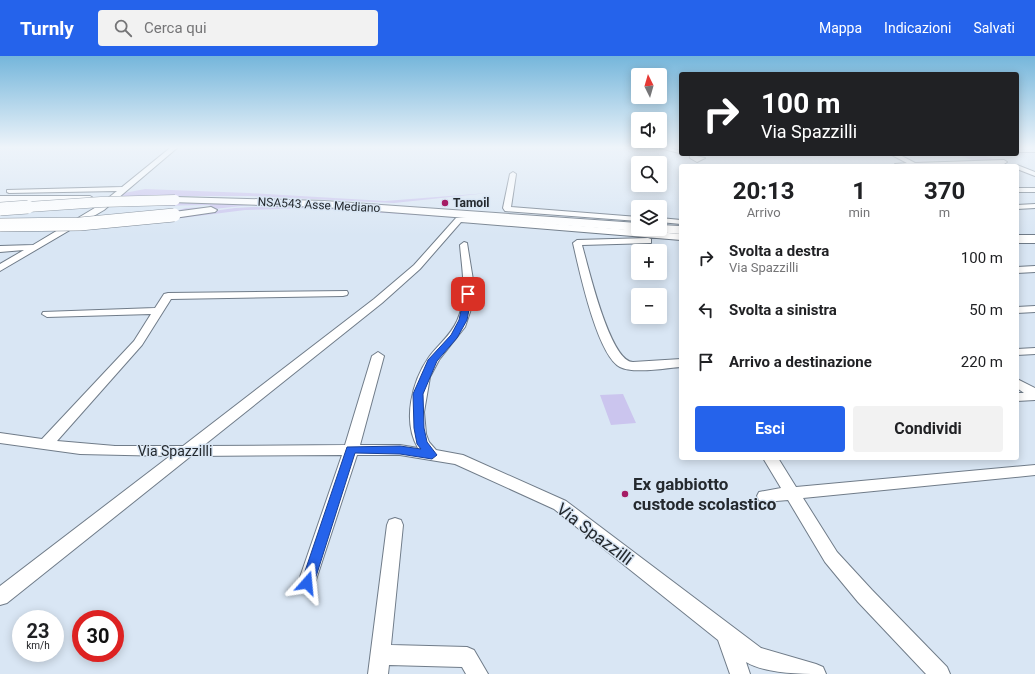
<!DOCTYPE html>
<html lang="it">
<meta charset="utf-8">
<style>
body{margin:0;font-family:Roboto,sans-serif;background:#f2f2f2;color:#202124;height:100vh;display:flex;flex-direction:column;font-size:15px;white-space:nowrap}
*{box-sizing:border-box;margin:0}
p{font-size:13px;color:#757577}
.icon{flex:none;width:22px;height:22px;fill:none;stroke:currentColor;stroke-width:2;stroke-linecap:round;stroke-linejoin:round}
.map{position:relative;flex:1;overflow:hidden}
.sheet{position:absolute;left:679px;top:108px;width:340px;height:296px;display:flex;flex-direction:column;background:#fff;border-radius:4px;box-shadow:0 2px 10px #0003}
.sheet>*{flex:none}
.guide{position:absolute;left:679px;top:16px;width:340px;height:84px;border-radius:4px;box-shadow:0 2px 10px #0003;background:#202124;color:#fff;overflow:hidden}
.needle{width:26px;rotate:355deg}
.buttons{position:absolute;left:631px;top:12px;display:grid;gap:8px}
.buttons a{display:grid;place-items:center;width:36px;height:36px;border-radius:4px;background:#fff;box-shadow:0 2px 10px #0003;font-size:20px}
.speed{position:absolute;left:12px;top:554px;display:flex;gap:8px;font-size:20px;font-weight:700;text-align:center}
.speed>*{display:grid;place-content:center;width:52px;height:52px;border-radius:50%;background:#fff;box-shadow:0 2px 10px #0003;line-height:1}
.speed small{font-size:10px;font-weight:400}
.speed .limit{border:6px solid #d22;background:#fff;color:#111}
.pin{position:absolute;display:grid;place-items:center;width:34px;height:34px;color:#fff;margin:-17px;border-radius:8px;box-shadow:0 2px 6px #0006}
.me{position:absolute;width:44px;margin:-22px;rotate:18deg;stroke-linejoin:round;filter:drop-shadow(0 0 3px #0008)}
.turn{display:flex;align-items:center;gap:14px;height:84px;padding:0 16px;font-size:18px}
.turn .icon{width:52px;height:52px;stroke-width:2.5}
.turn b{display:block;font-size:28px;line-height:34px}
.eta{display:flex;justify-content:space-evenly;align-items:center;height:68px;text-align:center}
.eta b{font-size:24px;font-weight:700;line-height:28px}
.action{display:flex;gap:8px;margin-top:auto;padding:8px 16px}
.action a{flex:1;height:46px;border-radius:4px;background:#2563eb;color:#fff;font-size:16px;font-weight:700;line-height:46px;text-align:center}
.action a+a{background:#f2f2f2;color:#202124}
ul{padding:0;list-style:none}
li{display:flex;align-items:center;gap:12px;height:52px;padding:0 16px}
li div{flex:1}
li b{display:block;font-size:15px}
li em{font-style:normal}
header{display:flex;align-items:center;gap:24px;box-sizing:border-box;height:56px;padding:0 20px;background:#2563eb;color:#fff}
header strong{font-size:19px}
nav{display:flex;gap:22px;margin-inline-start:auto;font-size:14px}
.search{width:280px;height:36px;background:#f2f2f2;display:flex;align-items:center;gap:10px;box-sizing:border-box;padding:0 14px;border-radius:4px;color:#757577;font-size:15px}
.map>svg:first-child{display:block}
</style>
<header>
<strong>Turnly</strong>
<div class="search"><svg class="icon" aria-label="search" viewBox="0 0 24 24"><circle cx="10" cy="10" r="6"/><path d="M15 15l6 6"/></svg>Cerca qui</div>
<nav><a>Mappa</a><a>Indicazioni</a><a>Salvati</a></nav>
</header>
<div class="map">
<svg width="1035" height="618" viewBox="0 0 1035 618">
<rect width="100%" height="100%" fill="#d9e6f4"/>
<path fill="#cbc5ee" d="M957,98h23l17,7h-23z
M145,133l104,4 136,8 103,-8 -94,10 -145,-7h-129l4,-3z
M196,145l62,3 -96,11 24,-7 23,-1 1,-2 -63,1 -7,-4z
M271,150h41l330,23 39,3v4l-221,-18 -149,-10 -66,2 -71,9 3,-3 58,-8z
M623,338l13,29 -25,2 -11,-30z"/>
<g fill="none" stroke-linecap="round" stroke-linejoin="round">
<defs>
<path id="minor" d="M170,92h7l-73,62 -104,61v-7l24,-14 -24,2v-6l33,-1 65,-39 19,-15 -108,2 -2,-1v-2l115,-3z
M660,92h10l11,3v3h2z
M1017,92h18v4h-18z
M890,98h8l17,9 89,-3 3,2 -3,2 -109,2v-2l12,-1z
M692,99l13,3 -8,4 -7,-4v-2z
M1017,109l18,7v4l-18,-7v-3h-3z
M513,116l3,2 -5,33 127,10v4l-133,-10 -2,-3 7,-34z
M1017,132h18v4h-18z
M1035,148v4l-18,1v-4z
M468,161l213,17v6l-220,-18 -41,47 -38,34 -179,143 142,-1 27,-89 6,-4 6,4 -24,89h40l18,3c-16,-27 -6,-67 11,-91 9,-12 22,-22 28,-36 11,-24 5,-51 3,-76l4,-3 3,1 6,37 -1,26 -7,21 -26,33 -9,17 -6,35 2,22 3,8 7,8 27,5 103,46 195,147 55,16 7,3 3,7c-23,0 -60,0 -80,-12l4,12h-20l-12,-34 -164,-131 -99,-45 -55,-9h-43l-44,134 -6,2 -6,-2 -3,-6 44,-128 -151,1 -184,147 -7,2v-19l170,-130 -90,-2 -80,-11v-10l42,6 92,-98 17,-27 -104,3 -5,-3 1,-2 112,-4 9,-14 4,-1 179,-2 1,2 -1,2 -4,1 -172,3 -29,46 -85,96 58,5h68l191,-147 40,-34 42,-47z
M660,162l21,2v4l-21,-2z
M648,182l3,1v4l-69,2c6,21 28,117 51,117l48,-3v8c-15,1 -48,7 -61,0 -23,-12 -41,-98 -47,-124l4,-3z
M1035,210v6l-18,1v-6z
M1035,250v6l-18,1v-6z
M1035,292v6l-18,1v-6z
M1017,323l18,9v12l-18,1v-8h7l-7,-5z
M763,402h15l18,29 239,-22v10l-232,23 34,54 35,38 75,77 3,7h-24l-68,-72 -33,-40 -37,-62 -23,2 -6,-2 -2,-4 2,-4 22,-4z
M395,462l6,2 2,5 -12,120 76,2 7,3 14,24h-22l-4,-7 -73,-2 -1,9h-20l19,-149 2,-5z"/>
<path id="highway" d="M0,140h90l5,3 -5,3h-90z
M175,141l149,4 314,22v6h5l-5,2 -314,-24 -153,-5 -1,-2 1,-2z
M211,151l6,3 -2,2 -41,6 -6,-3 6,-3z
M660,169l21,1v8l-25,-2 -2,-3h6z
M1017,179h18v8h-18z"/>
</defs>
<use href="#minor" stroke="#707c89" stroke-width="2"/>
<use href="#highway" stroke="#707c89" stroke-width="2"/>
<use href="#minor" fill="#fff" fill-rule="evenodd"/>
<use href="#highway" fill="#fff" fill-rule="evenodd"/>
<defs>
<path id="highway-bridge-far1" d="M13,152l88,-6 74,-2"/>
<path id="highway-bridge" d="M0,153l28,-2
M0,169l80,-1 94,-9"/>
</defs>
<use href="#highway-bridge-far1" stroke="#707c89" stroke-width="11" stroke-linecap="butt"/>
<use href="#highway-bridge" stroke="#707c89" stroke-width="14" stroke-linecap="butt"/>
<use href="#highway-bridge-far1" stroke="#fff" stroke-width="10"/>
<use href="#highway-bridge" stroke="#fff" stroke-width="13"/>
</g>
<linearGradient id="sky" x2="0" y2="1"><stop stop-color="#75b6db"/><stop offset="0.51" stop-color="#eef4fa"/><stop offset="1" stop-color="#eef4fa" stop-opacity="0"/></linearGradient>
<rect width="1035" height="179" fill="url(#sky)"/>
<path fill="#2563eb" stroke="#184099" d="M465,236l7,2 -5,26 -10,18 -20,23 -14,33 1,34 3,14 10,13 -5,4 -32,-5 -45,-1 -41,130 -2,4 -5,2 -4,-2 -2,-4 46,-136 53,-1 21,3 -4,-5 -3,-16 -1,-34 15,-34 23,-25 8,-15z"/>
<g fill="#a51c64" stroke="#d9e6f4" stroke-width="1.5">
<circle cx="445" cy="147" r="4"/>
<circle cx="625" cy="438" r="4"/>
</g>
<g text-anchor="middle" stroke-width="3" stroke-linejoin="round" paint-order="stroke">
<g font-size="12" font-weight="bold" fill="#24292e" stroke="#d9e6f4" text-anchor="start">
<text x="453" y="151">Tamoil</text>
</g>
<g font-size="12" fill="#24292e" stroke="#d9e6f4">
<text transform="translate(319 149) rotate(3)" y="4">NSA543 Asse Mediano</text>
</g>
<g font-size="14" fill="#24292e" stroke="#d9e6f4">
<text x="175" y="400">Via Spazzilli</text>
</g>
<g font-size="17" font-weight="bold" fill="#24292e" stroke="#d9e6f4" text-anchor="start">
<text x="633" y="434">Ex gabbiotto<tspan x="633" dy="20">custode scolastico</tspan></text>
</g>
<g font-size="17" fill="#24292e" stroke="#d9e6f4">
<text transform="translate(595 478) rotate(37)" y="6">Via Spazzilli</text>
</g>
</g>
</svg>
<div class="buttons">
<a><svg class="needle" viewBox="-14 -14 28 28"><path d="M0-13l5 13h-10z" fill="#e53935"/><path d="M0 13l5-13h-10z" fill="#757577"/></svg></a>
<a><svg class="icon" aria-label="sound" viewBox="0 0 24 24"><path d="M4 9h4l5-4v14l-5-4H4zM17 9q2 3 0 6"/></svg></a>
<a><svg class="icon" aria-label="search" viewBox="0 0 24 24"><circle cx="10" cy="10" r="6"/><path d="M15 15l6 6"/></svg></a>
<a><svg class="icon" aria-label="layers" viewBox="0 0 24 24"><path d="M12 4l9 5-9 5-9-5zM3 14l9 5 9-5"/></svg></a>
<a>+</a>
<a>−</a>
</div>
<div class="speed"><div>23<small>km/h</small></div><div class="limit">30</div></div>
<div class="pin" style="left:468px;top:238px;background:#d93025"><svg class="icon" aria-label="arrive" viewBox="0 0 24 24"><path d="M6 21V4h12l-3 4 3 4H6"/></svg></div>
<svg class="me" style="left:307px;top:527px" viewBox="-20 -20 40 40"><path d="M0-17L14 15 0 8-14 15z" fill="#2563eb" stroke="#fff" stroke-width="4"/></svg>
<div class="guide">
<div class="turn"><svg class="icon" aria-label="right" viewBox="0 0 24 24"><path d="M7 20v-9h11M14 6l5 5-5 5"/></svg><div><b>100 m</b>Via Spazzilli</div></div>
</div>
<section class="sheet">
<div class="eta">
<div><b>20:13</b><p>Arrivo</p></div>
<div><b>1</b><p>min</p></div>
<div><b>370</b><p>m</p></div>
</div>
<ul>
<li><svg class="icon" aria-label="right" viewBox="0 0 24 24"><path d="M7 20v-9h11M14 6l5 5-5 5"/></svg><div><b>Svolta a destra</b><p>Via Spazzilli</p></div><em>100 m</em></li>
<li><svg class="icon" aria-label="left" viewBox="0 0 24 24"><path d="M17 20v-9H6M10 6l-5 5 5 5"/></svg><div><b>Svolta a sinistra</b></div><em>50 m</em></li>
<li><svg class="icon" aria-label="arrive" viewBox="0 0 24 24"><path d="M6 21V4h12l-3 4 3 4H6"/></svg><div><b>Arrivo a destinazione</b></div><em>220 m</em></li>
</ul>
<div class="action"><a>Esci</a><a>Condividi</a></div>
</section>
</div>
